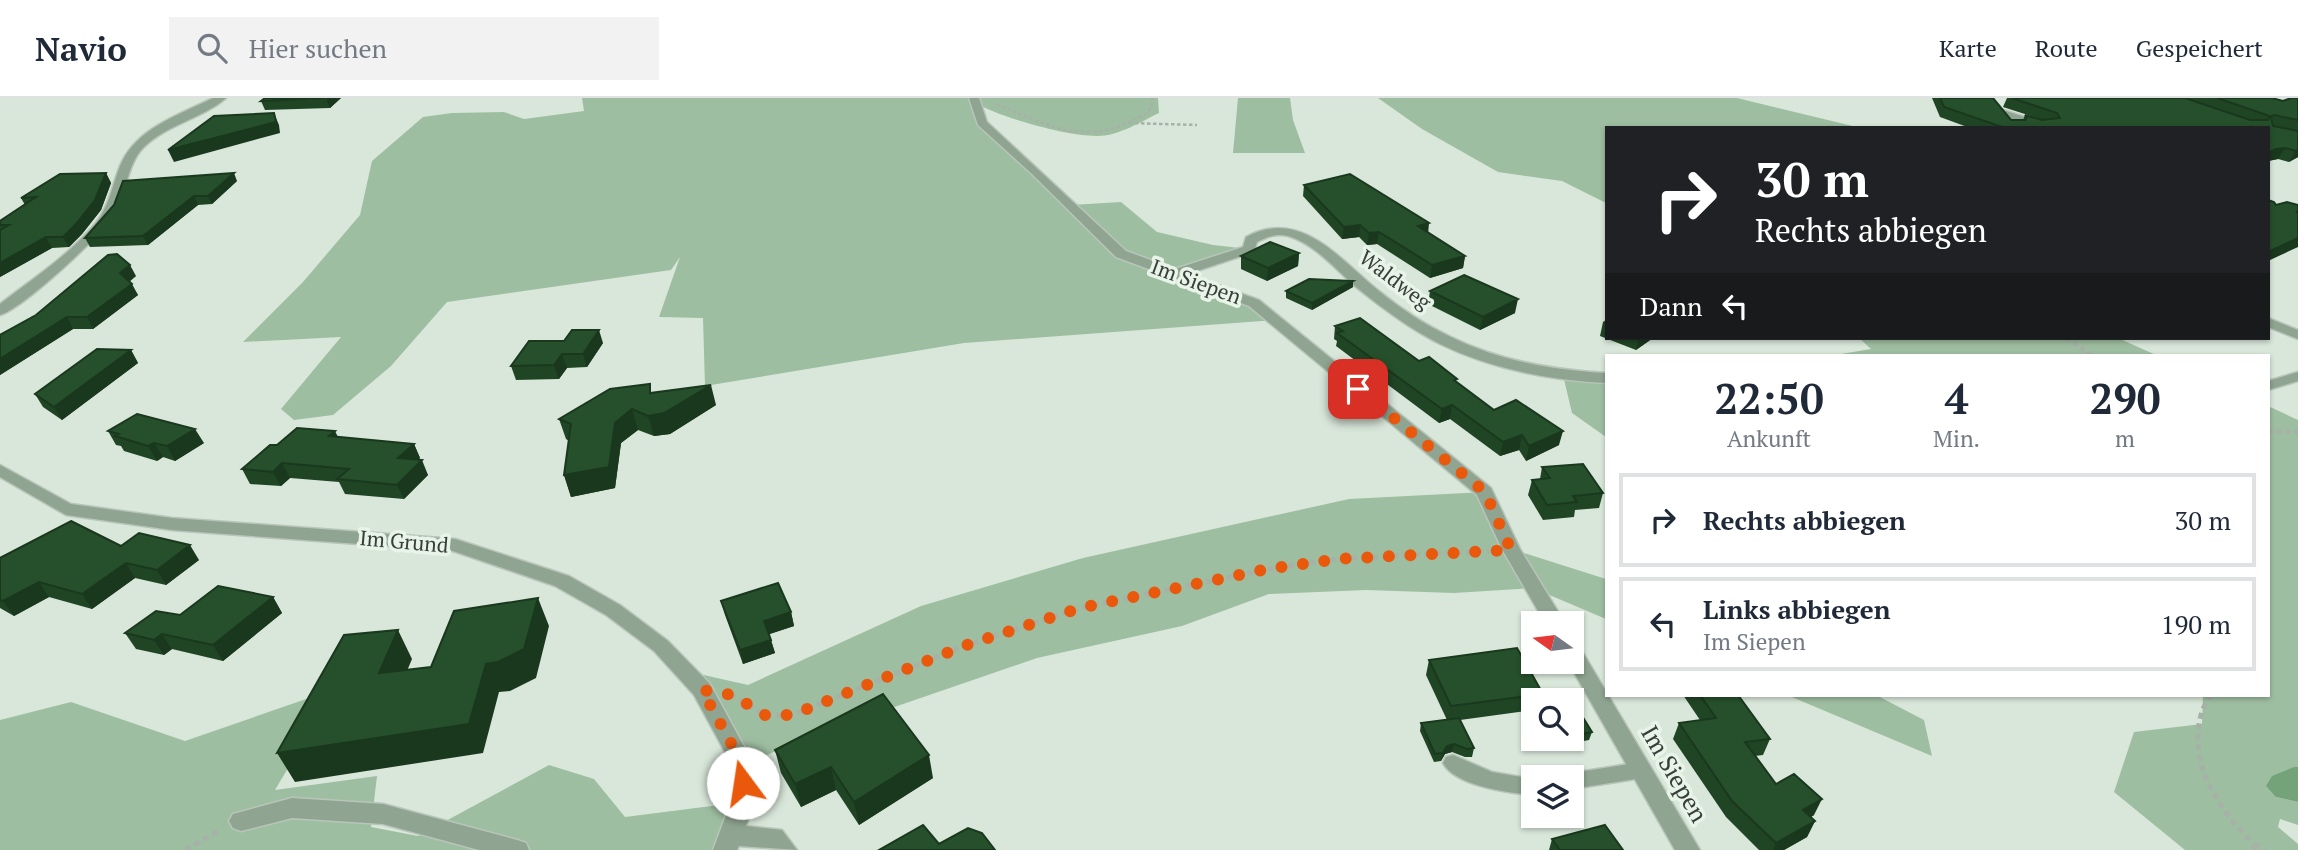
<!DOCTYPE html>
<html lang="de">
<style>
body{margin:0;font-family:"PT Serif",serif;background:#f2f2f3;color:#1f2937;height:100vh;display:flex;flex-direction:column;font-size:26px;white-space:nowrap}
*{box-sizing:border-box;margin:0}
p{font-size:23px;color:#747a83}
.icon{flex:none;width:38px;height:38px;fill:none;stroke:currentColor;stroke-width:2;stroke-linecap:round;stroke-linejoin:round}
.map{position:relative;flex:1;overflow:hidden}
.side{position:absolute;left:1605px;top:256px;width:665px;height:343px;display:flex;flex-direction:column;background:#fff;border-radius:0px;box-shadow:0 2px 5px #0004}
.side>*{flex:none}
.guide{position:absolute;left:1605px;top:28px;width:665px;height:214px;border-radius:0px;box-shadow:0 2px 5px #0004;background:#202124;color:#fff;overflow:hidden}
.needle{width:46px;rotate:284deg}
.tools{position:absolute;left:1521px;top:513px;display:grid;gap:14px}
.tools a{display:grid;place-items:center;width:63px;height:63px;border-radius:0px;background:#fff;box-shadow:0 2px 5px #0004;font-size:35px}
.pin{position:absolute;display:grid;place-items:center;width:60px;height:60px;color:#fff;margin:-30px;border-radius:14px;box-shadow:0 4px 10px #0006}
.me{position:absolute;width:77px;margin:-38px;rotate:346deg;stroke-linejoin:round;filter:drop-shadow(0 0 5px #0008)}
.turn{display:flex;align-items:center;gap:24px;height:147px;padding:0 35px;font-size:32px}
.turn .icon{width:91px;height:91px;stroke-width:2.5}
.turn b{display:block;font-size:49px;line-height:60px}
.then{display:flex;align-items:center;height:66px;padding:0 35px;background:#0003;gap:14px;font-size:26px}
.eta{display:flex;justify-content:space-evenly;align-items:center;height:119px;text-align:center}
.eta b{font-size:42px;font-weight:600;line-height:49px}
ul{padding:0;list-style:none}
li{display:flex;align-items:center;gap:21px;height:94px;margin:0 14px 10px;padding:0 21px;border:4px solid #e0e1e3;border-radius:0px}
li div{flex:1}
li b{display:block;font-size:26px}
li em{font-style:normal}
header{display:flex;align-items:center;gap:42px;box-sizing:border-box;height:98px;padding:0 35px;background:#fff;border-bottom:2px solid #e0e1e3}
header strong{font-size:33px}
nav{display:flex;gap:38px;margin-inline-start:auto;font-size:24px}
.search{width:490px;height:63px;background:#f2f2f3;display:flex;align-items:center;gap:18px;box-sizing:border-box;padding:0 24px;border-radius:0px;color:#747a83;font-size:26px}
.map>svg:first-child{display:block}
</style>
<header>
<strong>Navio</strong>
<div class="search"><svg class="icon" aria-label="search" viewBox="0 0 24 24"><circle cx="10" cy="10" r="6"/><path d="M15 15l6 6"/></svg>Hier suchen</div>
<nav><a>Karte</a><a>Route</a><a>Gespeichert</a></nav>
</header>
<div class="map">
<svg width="2298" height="752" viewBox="0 0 2298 752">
<rect width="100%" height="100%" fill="#d9e7da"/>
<path fill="#9ebea1" d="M582,0h576l1,15c-19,9 -40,23 -62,23 -32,0 -94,-18 -122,-33l3,12 93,90 50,-3 36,30 56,13 36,4 -70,24 75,30 20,17 -310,23 -259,43 -2,-68 -44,-1 21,-60 -9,13 -224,32 -56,64 -58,49 -39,5 -13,-11 60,-72 -98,5 60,-60 57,-67 12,-54 51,-44 29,-4 52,-1 20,7 60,-8z
M1238,0h52l3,22 12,33h-72z
M1378,0h359l124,30h-255v75l-44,-22 -64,-9 -76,-43z
M1859,240h259l38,17h-321l36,-6z
M1563,277l43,3v59l-34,-24z
M2268,308l30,14v347h-4l-18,30 22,5v23l-18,-6 -2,8 20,17v6h-113l-71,-58 20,-60 68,-8 1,-29h65z
M1485,394l26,57 95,30v40l-73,-31 -79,5 -88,-3 -97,4 -87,32 -145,32 -221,76 -73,31 -57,-94 62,14 173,-79 162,-48 266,-59z
M335,591l-60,101 102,-14 -6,51 47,9 131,-71 45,14 31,38 118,-15 -18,48h-725v-130l71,-18 114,39z
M1787,597h89l48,25 8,36z"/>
<path fill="#75a379" d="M2294,669h4v35l-22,-5 -10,-11 6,-10z"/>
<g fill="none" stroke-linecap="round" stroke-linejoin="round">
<defs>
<path id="lane" d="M1997,10l55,18 1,2h-16l-43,-15 -2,-2z
M2268,220l30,12v9l-30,-12z
M2298,274v9l-30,9v-9z
M1453,657l39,17 41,7v16c-24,-2 -78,-9 -90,-32l3,-6z
M1642,664l7,2 3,6 -3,6 -7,2 -70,11v-12h-8l8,-4z"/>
<path id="street" d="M213,0h13c-24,21 -59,26 -83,50 -16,17 -16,43 -27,64 -11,21 -95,98 -116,103v-11c32,-25 68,-48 94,-79 15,-17 18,-39 26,-59 16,-38 59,-51 93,-68z
M969,0h10l8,24 139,129 49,18 68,-22 3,-10c55,-30 94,23 133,54 22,18 46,34 72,46 49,24 102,33 155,36v10c-56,-3 -115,-14 -166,-39 -30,-15 -58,-36 -84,-57 -21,-18 -41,-43 -68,-51 -12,-3 -21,1 -31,6l-3,10 -66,22 71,26 232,188 29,61 45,74h-20l-43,-74 -25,-54 -228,-189 -133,-49 -84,-83 -54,-49z
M0,367l71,39 101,14 283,21 114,37 51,29 48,36 42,43 44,81 1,37 -9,24 36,4 15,20 -58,-4 -2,4h-24l18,-48 1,-37 -38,-70 -40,-44 -48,-36 -51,-29 -102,-35 -281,-21 -106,-15 -66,-38z
M1572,546l7,2 121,204h-25l-107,-188h4z
M292,700l91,6 134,36 9,3 3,7h-50l-96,-26 -91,-6 -51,13 -8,-3 -4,-7 4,-7z"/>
</defs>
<use href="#lane" stroke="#b9c5ba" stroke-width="3"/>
<use href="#street" stroke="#b9c5ba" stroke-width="3"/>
<path stroke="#a6b1a7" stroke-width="2.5" stroke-dasharray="3.5 2.5" stroke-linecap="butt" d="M996,6c60,25 92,44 153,8l4,-14
M1129,25l68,2"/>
<path stroke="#a6b1a7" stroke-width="4.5" stroke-dasharray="5 3.5" stroke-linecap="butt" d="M2066,240l25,17
M2268,333l30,1"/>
<path stroke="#a6b1a7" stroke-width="5" stroke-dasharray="6 4.5" stroke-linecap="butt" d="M730,596l34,21h28l172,-69 116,-38 188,-39 70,-10 151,-8
M2212,597c-8,8 -11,18 -13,29 -7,48 22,86 53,119
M185,752l36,-20
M2256,752l-4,-7 13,7"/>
<use href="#lane" fill="#8fa491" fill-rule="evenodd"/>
<use href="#street" fill="#8fa491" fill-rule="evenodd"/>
</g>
<path fill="#204525" d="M341,0l-11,10 -65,2 -4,-9z
M1932,0h61l18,22h12l2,-5 18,5 -40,-13 4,-9h265l11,3 15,-3v59l-9,5 -11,-3 -10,2v-33h-298l-30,-11z
M106,75l5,10 -10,27 -19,24 -13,13 -17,1 -52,29v-56l25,-16 -4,-7z
M237,83l-25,23 -14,1 -50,40 -58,2 -5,-9 29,-33z
M1304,87l124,47 37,24 -2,12 -33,10 -53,-34 -10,1 -8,-8 -17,2 -39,-43z
M1299,155l-1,13 -31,15 -26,-12v-13z
M136,178l-7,6 9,13 -45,34h-20l-73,46v-40z
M1353,183v6l-41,23 -26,-12v-7z
M1430,193l85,22 -35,17 -52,-26z
M1606,222v18h47l-17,12 -36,-14 3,-14z
M1335,228l84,35 38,18 -1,3 38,28 65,35 -33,16 -7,-11 -19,6 -50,-37 -11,4 -103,-77 1,-5 -3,-2z
M603,245l-16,24 -20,1 -8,11 -43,1 -5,-14z
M131,252l7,13 -76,57 -19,-13 -8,-13z
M652,295l64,12 -46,29 -16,2 -16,-6 -17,13 -6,45 -44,9 -7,-22 5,-34 -3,-2 -7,-20z
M108,333l96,12 -29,18 -12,-4 -6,4 -33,-10 -3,-5 -5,-1z
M338,339l76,7 6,14 -2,2 10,15 -24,24 -59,-5 -6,-12 -49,-4 -9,8 -31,-2 -8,-15 35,-24z
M1542,369l61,26 -4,15 -24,2 -1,7 -31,3 -15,-25 4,-15 8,-1z
M121,448l78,14 -33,25 -31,-7 -43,31 -43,-12 -35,19 -14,-8v-50z
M273,499l9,16 -59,48 -51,-12 -8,6 -28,-6 -11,-16 55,-18z
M721,503l70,11 3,14 -25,8 6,19 -32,11 -18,-49z
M1429,562l114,34 -2,6h-8v10l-73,10 14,28 -2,9h-7l-13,-5 -7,2 -4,7 -7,1 -14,-31 1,-8 26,-3 -21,-45z
M1683,597h55l32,44 -7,16 -8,1 21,28 38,31 -3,2 4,4 -8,16 -23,13h-25l-33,-33 -53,-78 6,-16 21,-3z
M1572,606l20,28 -3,8 -37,7 -5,-9h25z
M775,652l158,28 -74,47 -23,-35 -35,17 -20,-34z
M1552,741l71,11h-74z"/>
<path fill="#1a381e" d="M326,0h15l-11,10z
M274,15l5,12 1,8 -106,29 -6,-12z
M2285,50l-7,11 -10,2v-8l8,-4z
M2298,52v7l-9,5 7,-11z
M106,75l5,10 -10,27 -19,24 -13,13 -6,-10z
M234,75l3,8 -25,23 -4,-8z
M194,98l4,9 -50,40 -5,-9z
M1429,125l-1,12 -10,-9z
M1360,127l-1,12 -17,2 2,-12z
M1379,134l-2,12 -10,1 2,-12z
M46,139l6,11 -52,29v-14z
M2298,140v9l-30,14v-9z
M1299,155l-1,13 -31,15 1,-13z
M1465,158l-2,12 -33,10 2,-13z
M130,167l6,11 -10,8 -6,-11z
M1353,183v6l-41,23v-7z
M132,186l6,11 -45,34 -6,-12z
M1518,201l-3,14 -35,17 3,-13z
M67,219l6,12 -73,46v-16z
M599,232l4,13 -16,24 -4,-13z
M1639,240h14l-17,12z
M131,252l7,13 -76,57 -8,-13z
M562,256l5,14 -8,11 -5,-14z
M711,287l5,20 -46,29 -16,2 -6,-20z
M1452,307l-2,14 -11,4 3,-14z
M632,311l6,21 -17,13 -6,45 -44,9 -7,-22 51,-52z
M195,331l9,14 -29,18 -8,-15z
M335,333l7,14 -13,-9z
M1563,333l-4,14 -33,16 3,-15z
M1522,337l-3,15 -19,6 3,-14z
M154,345l9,14 -6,4 -9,-15z
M414,346l6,14 -15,15 -7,-15z
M422,362l6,15 -24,24 -7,-14z
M282,365l8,15 -9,8 -8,-14z
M190,447l9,15 -33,25 -9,-15z
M126,465l9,15 -43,31 -10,-15z
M39,484l10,15 -35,19 -11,-15z
M273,499l9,16 -59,48 -10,-16z
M538,500l11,28 -13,52 -26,13 -11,1 -16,61 -188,29 -18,-29 209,-89z
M791,514l3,14 -27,9 -3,-14z
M398,532l14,29 -18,43 -15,-29z
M162,536l10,15 -8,6 -10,-15z
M771,542l4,13 -32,11 -3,-14z
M1454,646l-2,8 -7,2 -4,7 2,-8 4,-7z
M929,657l4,23 -74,47 -5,-23z
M831,669l5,23 -35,17 -6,-23z
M1822,701l-8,16 -19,11 8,-16z
M1815,723l-8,16 -23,13h-11l3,-7z"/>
<path fill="#25502b" stroke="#1a381e" stroke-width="2" d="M265,0h61l-65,3z
M1940,0h53l18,22h14l2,-3 -2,-2 17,5 18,-2 -3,-5 -45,-15h173l65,22h18l2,-4 -53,-18h55l11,3 8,-3h7v22l-24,-5 -3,2 2,9 25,5v19l-2,1 -11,-3 -9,1 -8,4v-25h-268l2,-1 -58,-20z
M274,15l2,9 -108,28 46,-34z
M106,75l-11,27 -19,24 -13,13h-17l-46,26v-33l9,-5h-9v-4l36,-24 -15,1 39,-24z
M234,75l-26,23h-14l-51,40 -58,2 29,-33 9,-24z
M1350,76l79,49 -11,3 47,30 -33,9 -53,-33 -10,1 -9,-8 -16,2 -40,-42z
M2268,102l6,2 2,3 11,-3 11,3v7h-2l2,1v25l-30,14z
M1270,144l29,11 -31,15 -27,-12z
M117,156l13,11 -10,8 12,11 -45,33h-20l-67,42v-24l36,-20 72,-60z
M1464,177l54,24 -35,18 -53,-26z
M1309,181l44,2 -41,22 -26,-12z
M1360,220l59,43 10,-4 28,22 -3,1 40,30 22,-10 47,31 -34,15 -7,-11 -19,7 -51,-37 -10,4 -105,-76 6,-2 -8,-5z
M572,232h27l-16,24h-21l-8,11 -43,1 18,-25h35z
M97,251l34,1 -77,57 -19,-13z
M650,286v9l61,-8 -47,28 -16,3 -16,-7 -17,14 -6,44 -45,8 7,-51 -12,-5 51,-30z
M137,316l58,15 -28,17 -13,-3 -6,3 -33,-10 4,-2 -11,-3z
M297,330l38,3 -6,5 85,8 -16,14 24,2 -25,25 -60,-6 12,-10 -67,-6 -9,9 -31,-3 28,-24h7z
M1583,366l20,29 -30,3 4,6 -30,3 -15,-25 18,-2 -8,-11z
M71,423l50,25 18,-13 51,12 -33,25 -31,-7 -44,31 -43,-12 -36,19 -3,-1v-42z
M778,485l13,29 -27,9 7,19 -31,10 -19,-49z
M218,488l55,11 -60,48 -51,-11 -8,6 -29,-7 31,-22 24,4z
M538,500l-14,51 -26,13 -12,2 -17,60 -192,29 67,-118 54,-5 -19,43 52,-6 23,-56z
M1517,550l26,46 -92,12 -22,-46z
M883,596l46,61 -75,47 -23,-35 -36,17 -20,-34z
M1700,597h38l32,44 -25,3 31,42 18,-10 28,25 -19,11 12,11 -39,22 -44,-42 -53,-78 37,-5z
M1574,605l18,29 -20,4v-32z
M1459,620l15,30 -7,1 -13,-5 -7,2 -4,7 -8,1 -14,-31z
M923,727l16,19 29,-16 14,5 13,17h-116z
M1605,727l18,25h-63l-8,-11z"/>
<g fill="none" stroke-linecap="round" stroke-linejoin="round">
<path stroke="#ea580c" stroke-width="12" stroke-dasharray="0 21.6" d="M743,685v-18l-41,-75 31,5 31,20h28l172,-69 116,-38 188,-39 70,-10 173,-9 -26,-58 -127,-103"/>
</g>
<g text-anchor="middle" stroke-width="7" stroke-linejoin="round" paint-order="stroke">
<g font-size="21" fill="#383e39" stroke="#e7f4e7">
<text transform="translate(1395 182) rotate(37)" y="7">Waldweg</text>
<text transform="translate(1196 184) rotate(20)" y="7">Im Siepen</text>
<text transform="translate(404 444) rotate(5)" y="7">Im Grund</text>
</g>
<g font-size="24" fill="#383e39" stroke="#e7f4e7">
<text transform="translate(1674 676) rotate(60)" y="8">Im Siepen</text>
</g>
</g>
</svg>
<div class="tools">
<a><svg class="needle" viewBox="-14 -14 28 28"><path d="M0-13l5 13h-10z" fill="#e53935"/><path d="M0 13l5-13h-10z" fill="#747a83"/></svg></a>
<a><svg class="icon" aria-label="search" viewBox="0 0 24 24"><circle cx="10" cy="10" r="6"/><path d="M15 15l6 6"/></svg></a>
<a><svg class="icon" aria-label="layers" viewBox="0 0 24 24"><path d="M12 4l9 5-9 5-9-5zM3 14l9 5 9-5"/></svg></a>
</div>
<div class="pin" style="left:1358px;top:291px;background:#d93025"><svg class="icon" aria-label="arrive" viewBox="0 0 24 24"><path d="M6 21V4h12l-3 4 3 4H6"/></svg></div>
<svg class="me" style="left:743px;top:685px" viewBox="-20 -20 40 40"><circle r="19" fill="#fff"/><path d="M0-13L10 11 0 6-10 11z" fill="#ea580c"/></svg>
<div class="guide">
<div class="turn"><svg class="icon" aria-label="right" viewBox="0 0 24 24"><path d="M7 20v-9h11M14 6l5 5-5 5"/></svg><div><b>30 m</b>Rechts abbiegen</div></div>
<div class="then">Dann<svg class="icon" aria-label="left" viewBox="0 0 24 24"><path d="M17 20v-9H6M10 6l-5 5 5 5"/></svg></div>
</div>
<section class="side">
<div class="eta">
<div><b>22:50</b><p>Ankunft</p></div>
<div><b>4</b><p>Min.</p></div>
<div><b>290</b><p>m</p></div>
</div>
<ul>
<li><svg class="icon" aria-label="right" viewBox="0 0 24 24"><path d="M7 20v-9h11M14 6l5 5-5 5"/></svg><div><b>Rechts abbiegen</b></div><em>30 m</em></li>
<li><svg class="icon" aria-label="left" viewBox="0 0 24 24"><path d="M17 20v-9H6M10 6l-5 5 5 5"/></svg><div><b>Links abbiegen</b><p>Im Siepen</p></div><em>190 m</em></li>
</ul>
</section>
</div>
